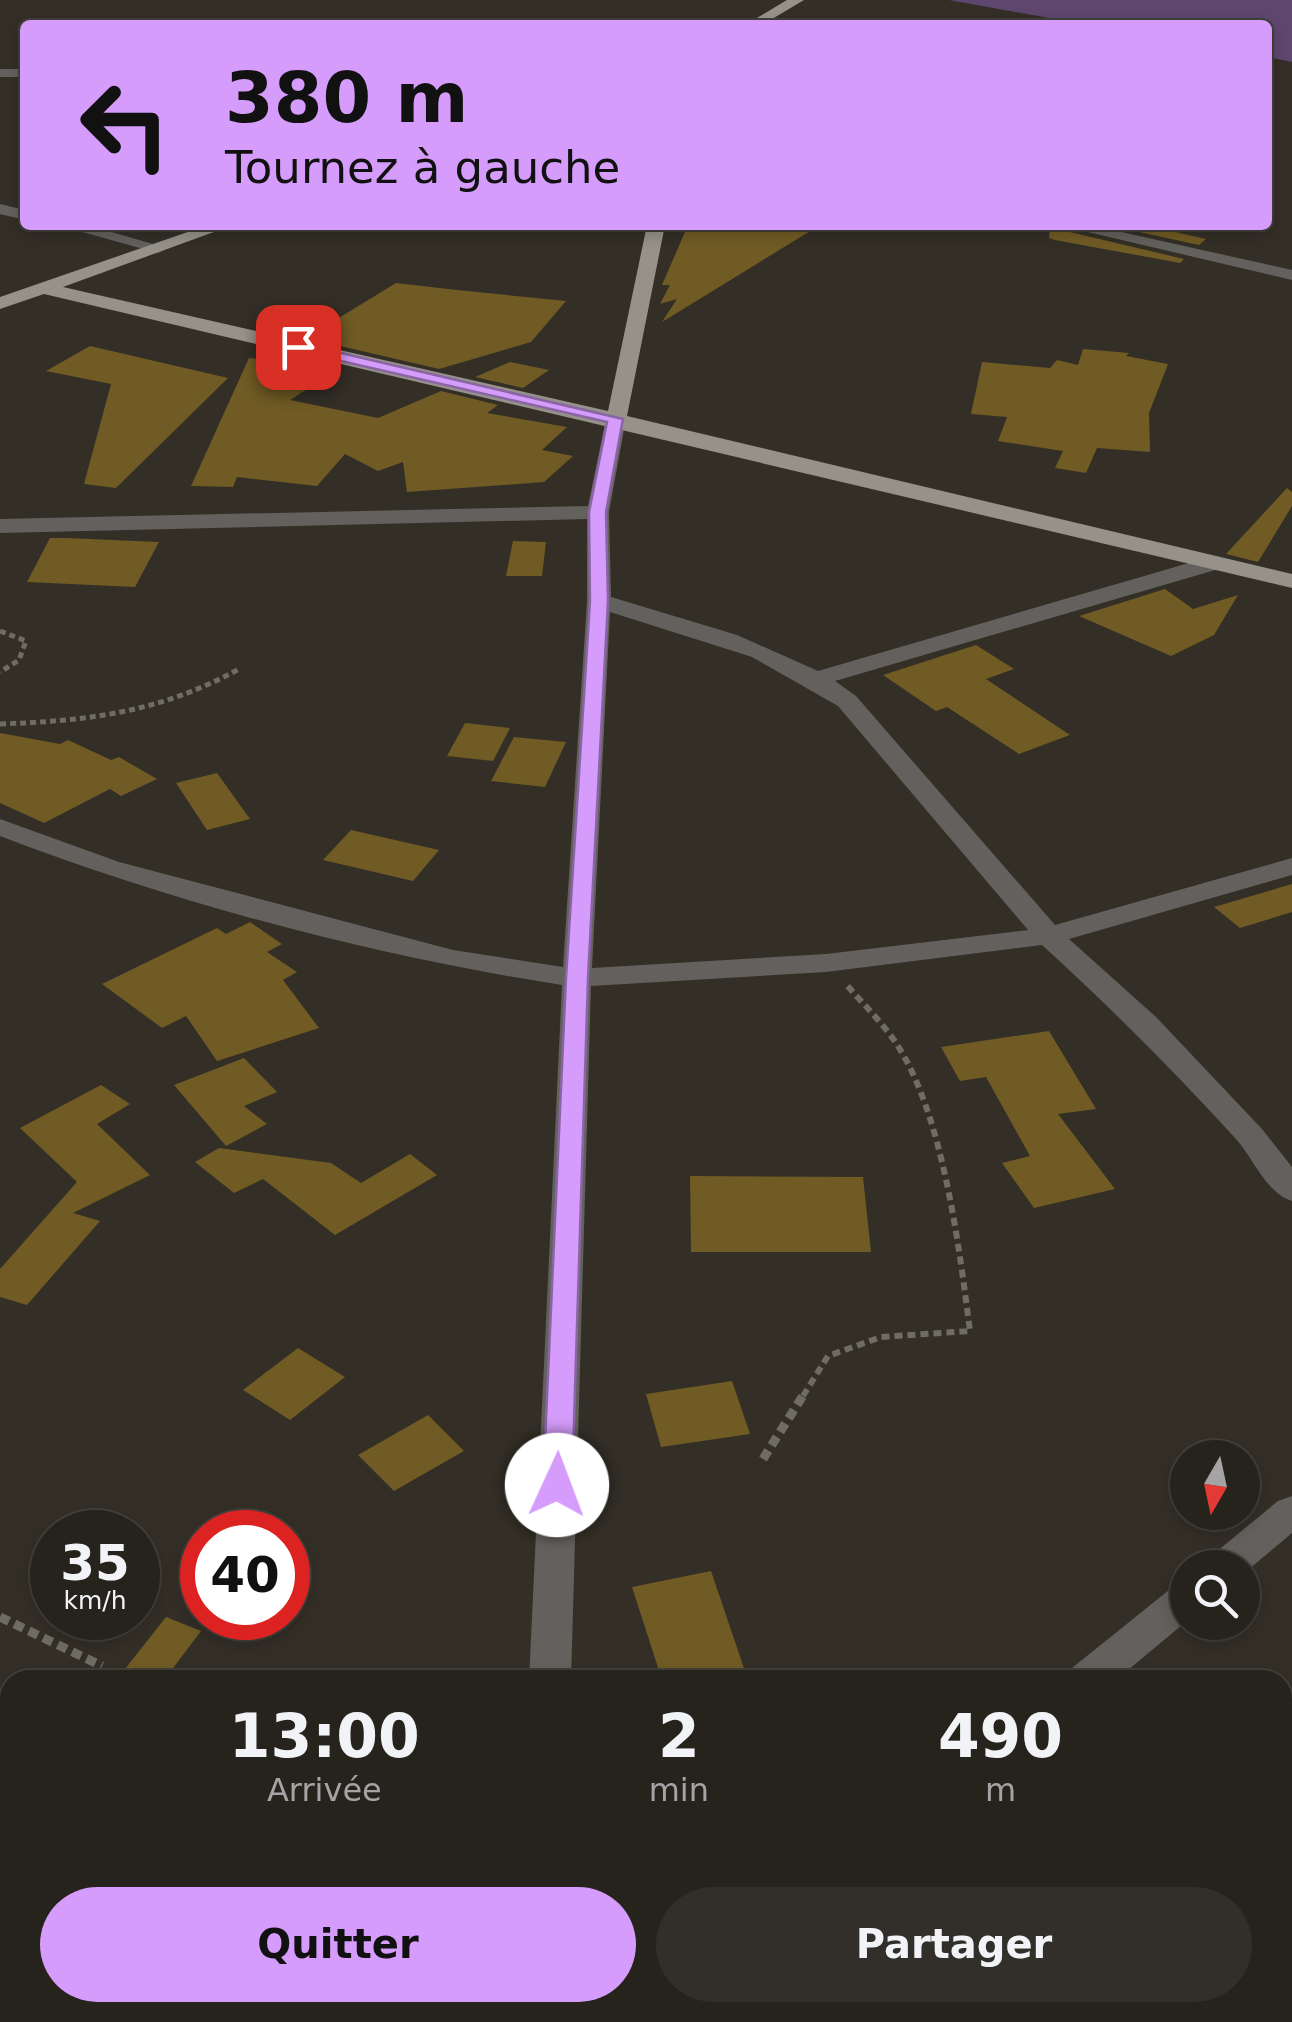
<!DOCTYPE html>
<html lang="fr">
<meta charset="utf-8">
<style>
body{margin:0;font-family:"DejaVu Sans",sans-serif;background:#322f2a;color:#f1f3f6;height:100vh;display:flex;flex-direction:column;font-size:38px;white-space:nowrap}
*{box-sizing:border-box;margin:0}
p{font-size:32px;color:#a4a4a4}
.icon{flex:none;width:55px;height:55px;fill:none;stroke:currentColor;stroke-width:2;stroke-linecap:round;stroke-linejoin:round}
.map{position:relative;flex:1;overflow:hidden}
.details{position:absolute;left:0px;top:1670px;width:1292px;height:352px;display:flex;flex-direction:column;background:#26231d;border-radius:30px 30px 0 0;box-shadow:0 5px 15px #0003,0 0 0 2px #42403b}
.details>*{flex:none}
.top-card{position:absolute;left:20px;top:20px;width:1252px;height:210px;border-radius:10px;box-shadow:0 5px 15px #0003,0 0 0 2px #42403b;background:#d59cfb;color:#111;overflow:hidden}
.needle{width:65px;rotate:189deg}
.controls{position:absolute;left:1170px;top:1440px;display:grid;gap:20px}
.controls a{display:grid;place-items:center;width:90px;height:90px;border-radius:50%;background:#26231d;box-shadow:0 5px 15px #0003,0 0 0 2px #42403b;font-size:50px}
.speed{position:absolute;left:30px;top:1510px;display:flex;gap:20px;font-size:50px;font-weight:700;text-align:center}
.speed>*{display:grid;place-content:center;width:130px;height:130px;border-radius:50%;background:#26231d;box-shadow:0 5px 15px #0003,0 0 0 2px #42403b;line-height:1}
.speed small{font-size:25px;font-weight:400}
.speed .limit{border:15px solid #d22;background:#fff;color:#111}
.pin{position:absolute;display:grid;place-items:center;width:85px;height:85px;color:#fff;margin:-42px;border-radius:20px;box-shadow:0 5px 15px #0006}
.me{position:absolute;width:110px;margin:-55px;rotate:2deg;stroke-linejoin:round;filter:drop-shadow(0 0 8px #0008)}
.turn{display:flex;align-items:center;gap:35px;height:210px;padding:0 40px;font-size:45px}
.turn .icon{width:130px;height:130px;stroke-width:2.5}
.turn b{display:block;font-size:70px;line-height:85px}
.eta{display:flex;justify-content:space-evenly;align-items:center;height:170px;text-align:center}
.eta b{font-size:60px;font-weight:600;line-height:70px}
.action{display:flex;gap:20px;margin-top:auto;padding:20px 40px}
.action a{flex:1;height:115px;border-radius:60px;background:#d59cfb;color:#111;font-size:40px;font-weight:600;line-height:115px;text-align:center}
.action a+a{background:#322f2a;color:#f1f3f6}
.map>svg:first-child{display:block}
</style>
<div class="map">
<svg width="1292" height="2022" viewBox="0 0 1292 2022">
<rect width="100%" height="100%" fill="#332f27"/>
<path fill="#5e466e" d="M949,0h343v62l-24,-5v-32h-180z"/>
<path fill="#705b24" d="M688,225h132l-158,97 15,-23 -17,5 10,-19h-8z
M1050,225l7,4 127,30 -4,4 -125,-23 -6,-2z
M1107,225h60l-5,4 44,10 -7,6z
M396,283l61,7 109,11 -35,41 -92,27 -133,-31z
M90,346l138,32 -112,110 -32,-4 27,-100 -65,-13z
M1083,349l46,4 -3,3 42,8 -19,49 1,39 -53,-4 -11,25 -31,-5 8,-17 -65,-10 9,-24 -36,-3 11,-52 68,6 7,-8 21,5z
M272,352l68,16 -50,32 88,18 63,-27 57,14 -11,8 80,14 -25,23 31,6 -29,26 -137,10 -4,-30 -25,9 -33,-17 -28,32 -80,-9 -4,10 -42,-1 58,-128 9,1z
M510,362l39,8 -26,18 -48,-11z
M1287,488l5,4v14l-34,56 -32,-8z
M50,538h16l93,4 -24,45 -108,-5z
M513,541l33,1 -4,34h-36z
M1165,589l28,20 45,-14 -24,40 -43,21 -92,-40z
M976,645l38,24 -28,10 84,56 -51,19 -72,-47 -11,4 -53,-36z
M465,723l45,5 -17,33 -46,-5z
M0,733l60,11 8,-4 43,20 8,-3 38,22 -36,17 -11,-7 -66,34 -44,-20z
M514,737l52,5 -21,45 -54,-6z
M217,773l33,46 -43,11 -31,-47z
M351,830l88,20 -26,31 -90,-21z
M1292,884v28l-52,16 -26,-21z
M250,922l32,22 -15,8 30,20 -14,8 36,48 -102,33 -31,-45 -24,12 -60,-44 115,-56 9,6z
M1049,1031l47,78 -38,5 57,75 -81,19 -32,-45 28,-7 -44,-79 -26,4 -19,-34z
M244,1058l33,34 -33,14 23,18 -41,22 -52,-61z
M101,1085l29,19 -33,20 53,51 -77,38 27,8 -73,84 -27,-8v-28l77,-87 -57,-54z
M219,1148l112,15 30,20 49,-29 27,21 -102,60 -72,-56 -29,14 -39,-31z
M690,1176l173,1 8,75h-180z
M298,1348l47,29 -55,43 -47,-30z
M732,1381l18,53 -89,13 -15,-53z
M428,1415l36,36 -70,40 -36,-36z
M711,1571l37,109h-86l-30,-93z
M166,1617l35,14 -37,49h-15l-24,-11z"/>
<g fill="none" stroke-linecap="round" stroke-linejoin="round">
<path stroke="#6f6c64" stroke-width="5" stroke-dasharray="6 4" stroke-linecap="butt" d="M0,631l26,10 -7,19 -19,12
M0,724c88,-3 161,-12 239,-55"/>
<path stroke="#6f6c64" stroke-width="6" stroke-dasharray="8 5" stroke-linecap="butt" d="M803,1396l25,-40 53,-19 89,-6c-11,-85 -27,-217 -74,-288 -14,-21 -34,-40 -50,-59"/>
<path stroke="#6f6c64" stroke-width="9" stroke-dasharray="10 6" stroke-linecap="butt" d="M763,1459l41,-65
M0,1617l102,49"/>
<path fill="#63615d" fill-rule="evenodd" d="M549,21h144l7,4h-158z
M0,69h25v8h-25z
M0,204l25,6v10l-25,-6z
M57,225h30l80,23 -9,5z
M1058,225h32l202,45v10z
M616,413l10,6 -17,93 2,85 126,38 81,36 388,-113h16v10l-387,113 21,15 199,229 237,-67v17l-223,64 87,78 106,112 30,38v34c-25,-7 -39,-43 -56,-62 -62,-68 -126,-132 -194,-194l-216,27 -235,14 -20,694h-42l33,-695c-188,-29 -384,-81 -562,-149v-17l119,43 334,88 110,17 24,-366v-82l-587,14v-14l588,-13 18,-87zM610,612l142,45 86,49 190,224 -202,24 -234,14z
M1292,1496v37l-50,42v-7h-37l5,-11 68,-56z
M1188,1581v39l-72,60h-50l6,-12 102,-82z
M514,2012h46l-1,10h-46z
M652,2012h53l-4,10h-53z"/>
<path fill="#96928a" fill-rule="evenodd" d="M787,0h17l-42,25h-17z
M208,225h25l-170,62 545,124 39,-186h18l-38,191 665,158v14l-1248,-294 -44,15v-12z"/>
</g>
<path fill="#d59cfb" stroke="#8a65a3" stroke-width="2.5" d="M298,343l325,76 -17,93 2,89 -20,377 -16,507 -5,8h-20l-4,-8 23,-507 24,-377 -1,-89 18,-90 -314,-72z"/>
</svg>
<div class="controls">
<a><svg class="needle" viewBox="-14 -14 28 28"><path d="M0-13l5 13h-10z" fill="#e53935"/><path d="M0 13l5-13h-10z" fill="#a4a4a4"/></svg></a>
<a><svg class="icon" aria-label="search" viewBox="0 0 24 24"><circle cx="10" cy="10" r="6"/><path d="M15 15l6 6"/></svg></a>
</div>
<div class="speed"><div>35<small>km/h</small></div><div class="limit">40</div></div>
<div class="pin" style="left:298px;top:347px;background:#d93025"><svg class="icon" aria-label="arrive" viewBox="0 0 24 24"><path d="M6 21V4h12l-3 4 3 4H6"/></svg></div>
<svg class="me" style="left:557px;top:1485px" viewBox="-20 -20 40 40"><circle r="19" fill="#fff"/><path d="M0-13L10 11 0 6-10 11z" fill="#d59cfb"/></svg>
<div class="top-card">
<div class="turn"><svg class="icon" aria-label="left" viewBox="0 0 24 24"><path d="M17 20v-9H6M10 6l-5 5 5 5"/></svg><div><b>380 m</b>Tournez à gauche</div></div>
</div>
<section class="details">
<div class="eta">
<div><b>13:00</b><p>Arrivée</p></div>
<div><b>2</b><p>min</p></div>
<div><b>490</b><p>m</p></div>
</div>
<div class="action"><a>Quitter</a><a>Partager</a></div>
</section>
</div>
